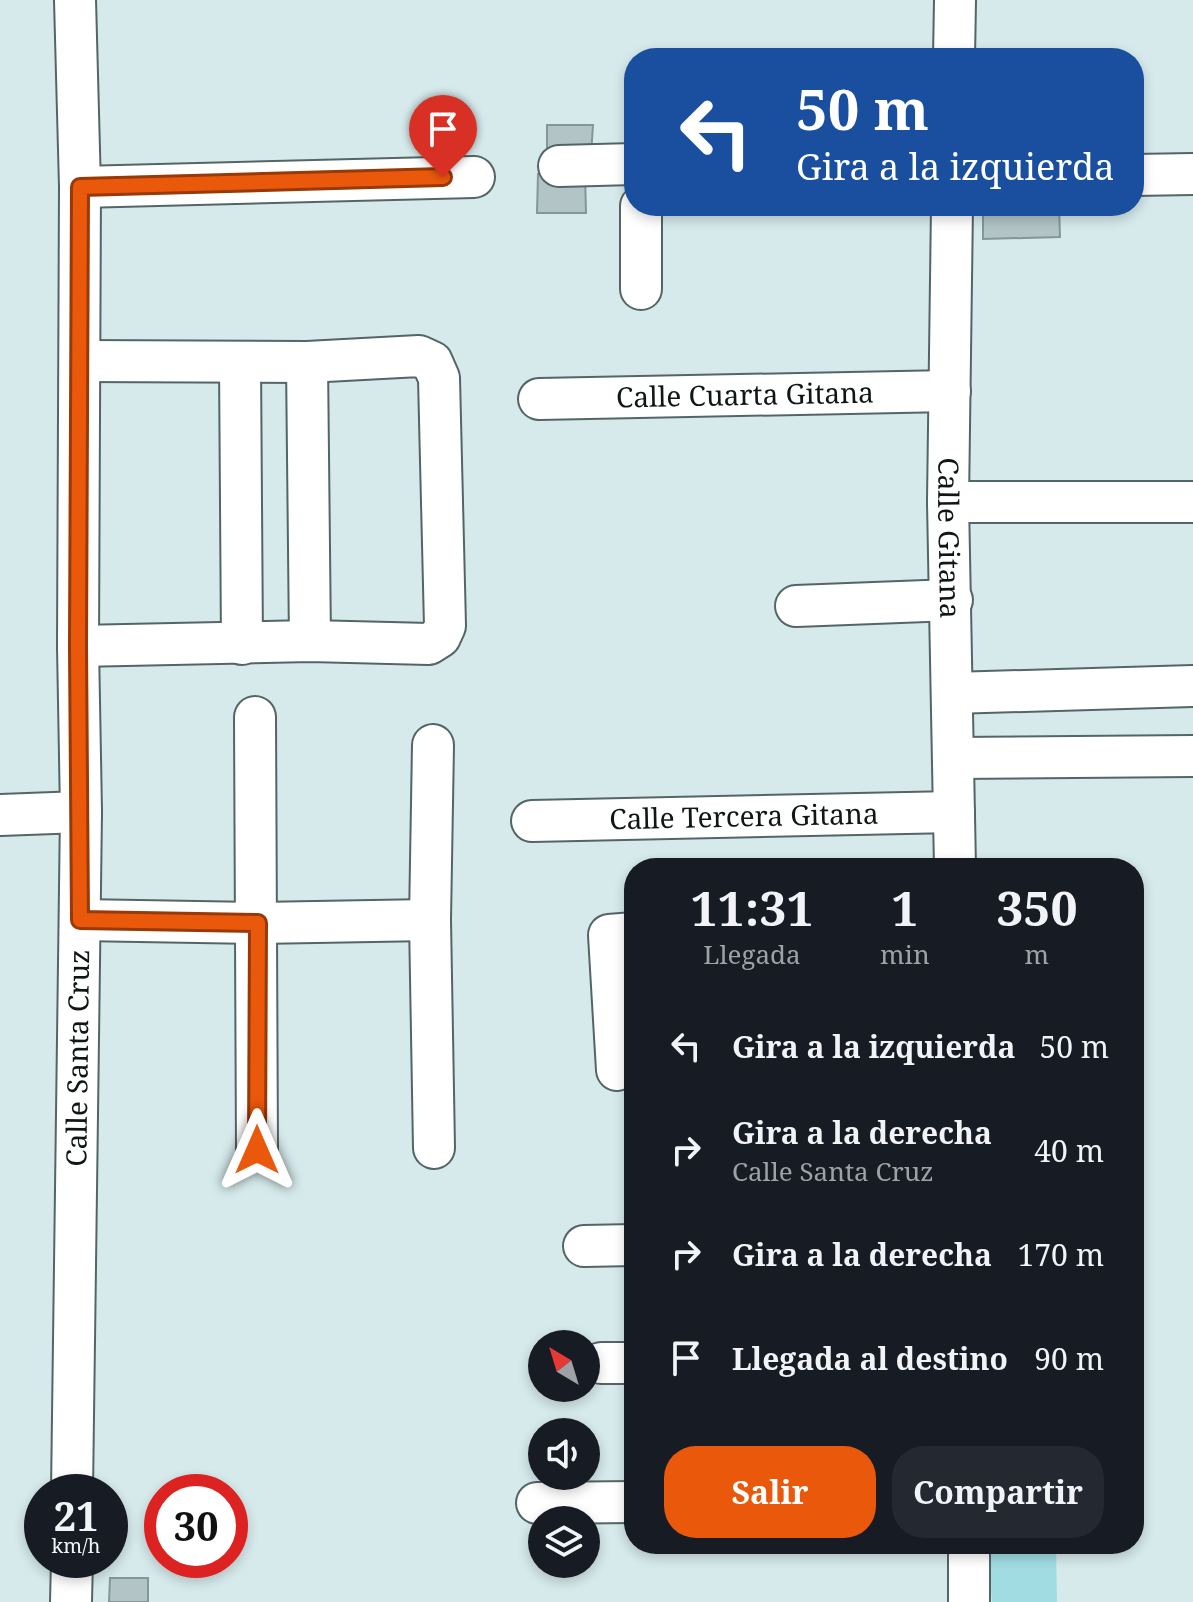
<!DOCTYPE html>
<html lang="es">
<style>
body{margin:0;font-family:"Noto Serif",serif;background:#242831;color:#f1f3f6;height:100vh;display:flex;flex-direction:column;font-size:30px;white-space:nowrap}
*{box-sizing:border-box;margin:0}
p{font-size:26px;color:#9ea1a6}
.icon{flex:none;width:44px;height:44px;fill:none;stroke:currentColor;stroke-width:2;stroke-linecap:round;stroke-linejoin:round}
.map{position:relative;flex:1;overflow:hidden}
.sheet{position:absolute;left:624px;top:858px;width:520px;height:696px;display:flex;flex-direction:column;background:#171b24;border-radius:32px;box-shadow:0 4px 12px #0003}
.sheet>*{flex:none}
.banner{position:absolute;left:624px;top:48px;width:520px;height:168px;border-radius:32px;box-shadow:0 4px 12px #0003;background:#1a4fa0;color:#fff;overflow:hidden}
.needle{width:52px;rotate:322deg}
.buttons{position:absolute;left:528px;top:1330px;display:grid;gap:16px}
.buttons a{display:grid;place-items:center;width:72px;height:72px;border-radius:50%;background:#171b24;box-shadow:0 4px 12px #0003;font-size:40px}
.speed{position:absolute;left:24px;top:1474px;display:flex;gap:16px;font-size:40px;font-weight:700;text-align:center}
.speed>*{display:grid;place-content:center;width:104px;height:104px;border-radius:50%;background:#171b24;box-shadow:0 4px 12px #0003;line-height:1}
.speed small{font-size:20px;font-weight:400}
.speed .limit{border:12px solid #d22;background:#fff;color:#111}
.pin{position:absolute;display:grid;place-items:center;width:68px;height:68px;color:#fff;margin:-82px -34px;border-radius:50% 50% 50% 0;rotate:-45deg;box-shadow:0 0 8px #0007}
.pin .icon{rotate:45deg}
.me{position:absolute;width:88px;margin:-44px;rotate:0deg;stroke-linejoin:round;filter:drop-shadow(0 0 6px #0008)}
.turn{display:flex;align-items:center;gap:28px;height:168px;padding:0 40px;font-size:36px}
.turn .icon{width:104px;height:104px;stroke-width:2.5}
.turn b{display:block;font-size:56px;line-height:68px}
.eta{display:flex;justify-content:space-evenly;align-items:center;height:136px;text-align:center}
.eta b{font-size:48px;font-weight:700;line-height:56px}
.primary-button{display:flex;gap:16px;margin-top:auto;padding:16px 40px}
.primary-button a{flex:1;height:92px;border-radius:32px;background:#ea580c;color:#fff;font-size:32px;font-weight:700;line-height:92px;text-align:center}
.primary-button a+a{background:#242831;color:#f1f3f6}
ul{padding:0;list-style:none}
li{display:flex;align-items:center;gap:24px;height:104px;padding:0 40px}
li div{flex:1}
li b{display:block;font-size:30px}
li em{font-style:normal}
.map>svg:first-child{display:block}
</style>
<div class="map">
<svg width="1193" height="1602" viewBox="0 0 1193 1602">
<rect width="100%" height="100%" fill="#d6eaeb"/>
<path fill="#a0dce2" d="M988,1544h68l1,58h-65z"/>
<path fill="#b2c4c6" stroke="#859698" stroke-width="2" d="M547,125h46l-2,30 -44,1z
M538,174h47l1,39h-49z
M983,206h76l1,31 -77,2z
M110,1578h38v24h-39z"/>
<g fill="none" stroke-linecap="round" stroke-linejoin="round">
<defs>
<g id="minor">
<path d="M954,58l1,-58"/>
<path d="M559,166l75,-2"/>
<path d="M1134,175l59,-1"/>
<path d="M80,187l394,-10"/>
<path d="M641,206v83"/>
<path id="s1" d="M952,206l-4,296 7,366"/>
<path d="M240,362l2,282"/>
<path d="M307,362l3,279"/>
<path id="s2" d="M539,399l411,-8"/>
<path d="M948,502h245"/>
<path d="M796,606l156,-6"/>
<path d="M78,646l232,-5 119,3 11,-7 5,-11 -6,-248 -7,-16 -13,-6 -112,6 -227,-1"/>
<path d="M952,693l241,-7"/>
<path d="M255,717l2,433"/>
<path d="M433,745l-3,175 4,228"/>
<path d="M955,758l238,-2"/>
<path d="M0,815l81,-3"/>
<path id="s3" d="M532,821l422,-9"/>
<path d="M80,920l178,3 172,-3"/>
<path d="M617,1070l-8,-135 25,-2"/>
<path d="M584,1246l50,-1"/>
<path d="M601,1363h33"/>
<path id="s4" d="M72,1492l9,-680 -3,-166 2,-459 -5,-187"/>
<path d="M537,1503l97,-1"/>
<path d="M969,1544v58"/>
<path d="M71,1602l1,-42"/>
</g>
</defs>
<use href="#minor" stroke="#546567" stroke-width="44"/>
<use href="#minor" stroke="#fff" stroke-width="40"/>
</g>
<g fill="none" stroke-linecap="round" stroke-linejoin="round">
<defs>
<path id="route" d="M257,1150l1,-227 -178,-3 -2,-274 2,-459 363,-10"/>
</defs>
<use href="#route" stroke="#983908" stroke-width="20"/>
<use href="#route" stroke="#ea580c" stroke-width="14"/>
</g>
<g text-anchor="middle" stroke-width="6" stroke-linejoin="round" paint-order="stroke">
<g font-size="28" fill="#0f1616" stroke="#d6eaeb">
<text dy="10" stroke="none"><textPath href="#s2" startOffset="206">Calle Cuarta Gitana</textPath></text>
<text dy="10" stroke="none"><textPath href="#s1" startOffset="332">Calle Gitana</textPath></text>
<text dy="10" stroke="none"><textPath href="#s3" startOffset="212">Calle Tercera Gitana</textPath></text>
<text dy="10" stroke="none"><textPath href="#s4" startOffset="434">Calle Santa Cruz</textPath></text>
</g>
</g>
</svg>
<div class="buttons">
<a><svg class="needle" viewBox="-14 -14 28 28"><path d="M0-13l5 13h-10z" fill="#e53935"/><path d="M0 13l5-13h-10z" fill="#9ea1a6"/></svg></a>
<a><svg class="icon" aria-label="sound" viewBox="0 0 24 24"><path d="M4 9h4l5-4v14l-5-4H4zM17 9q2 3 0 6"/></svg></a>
<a><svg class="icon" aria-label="layers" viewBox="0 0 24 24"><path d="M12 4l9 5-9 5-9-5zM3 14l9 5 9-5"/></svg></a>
</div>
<div class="speed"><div>21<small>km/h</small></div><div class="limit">30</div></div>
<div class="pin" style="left:443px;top:177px;background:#d93025"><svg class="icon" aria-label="arrive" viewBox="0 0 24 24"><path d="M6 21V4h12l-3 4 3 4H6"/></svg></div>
<svg class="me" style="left:257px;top:1150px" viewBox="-20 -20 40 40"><path d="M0-17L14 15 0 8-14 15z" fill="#ea580c" stroke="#fff" stroke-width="4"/></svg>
<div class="banner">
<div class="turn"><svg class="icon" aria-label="left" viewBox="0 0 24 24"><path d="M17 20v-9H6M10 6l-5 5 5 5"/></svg><div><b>50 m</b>Gira a la izquierda</div></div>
</div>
<section class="sheet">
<div class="eta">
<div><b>11:31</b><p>Llegada</p></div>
<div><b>1</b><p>min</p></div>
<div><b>350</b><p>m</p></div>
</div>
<ul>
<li><svg class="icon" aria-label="left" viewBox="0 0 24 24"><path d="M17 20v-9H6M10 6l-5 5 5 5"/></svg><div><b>Gira a la izquierda</b></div><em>50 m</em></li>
<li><svg class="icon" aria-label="right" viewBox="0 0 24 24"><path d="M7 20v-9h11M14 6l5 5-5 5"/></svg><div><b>Gira a la derecha</b><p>Calle Santa Cruz</p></div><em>40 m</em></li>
<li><svg class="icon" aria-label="right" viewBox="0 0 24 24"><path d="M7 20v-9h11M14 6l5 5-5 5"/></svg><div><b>Gira a la derecha</b></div><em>170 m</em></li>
<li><svg class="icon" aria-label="arrive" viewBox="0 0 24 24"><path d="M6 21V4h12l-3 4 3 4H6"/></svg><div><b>Llegada al destino</b></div><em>90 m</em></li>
</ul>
<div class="primary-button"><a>Salir</a><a>Compartir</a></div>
</section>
</div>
